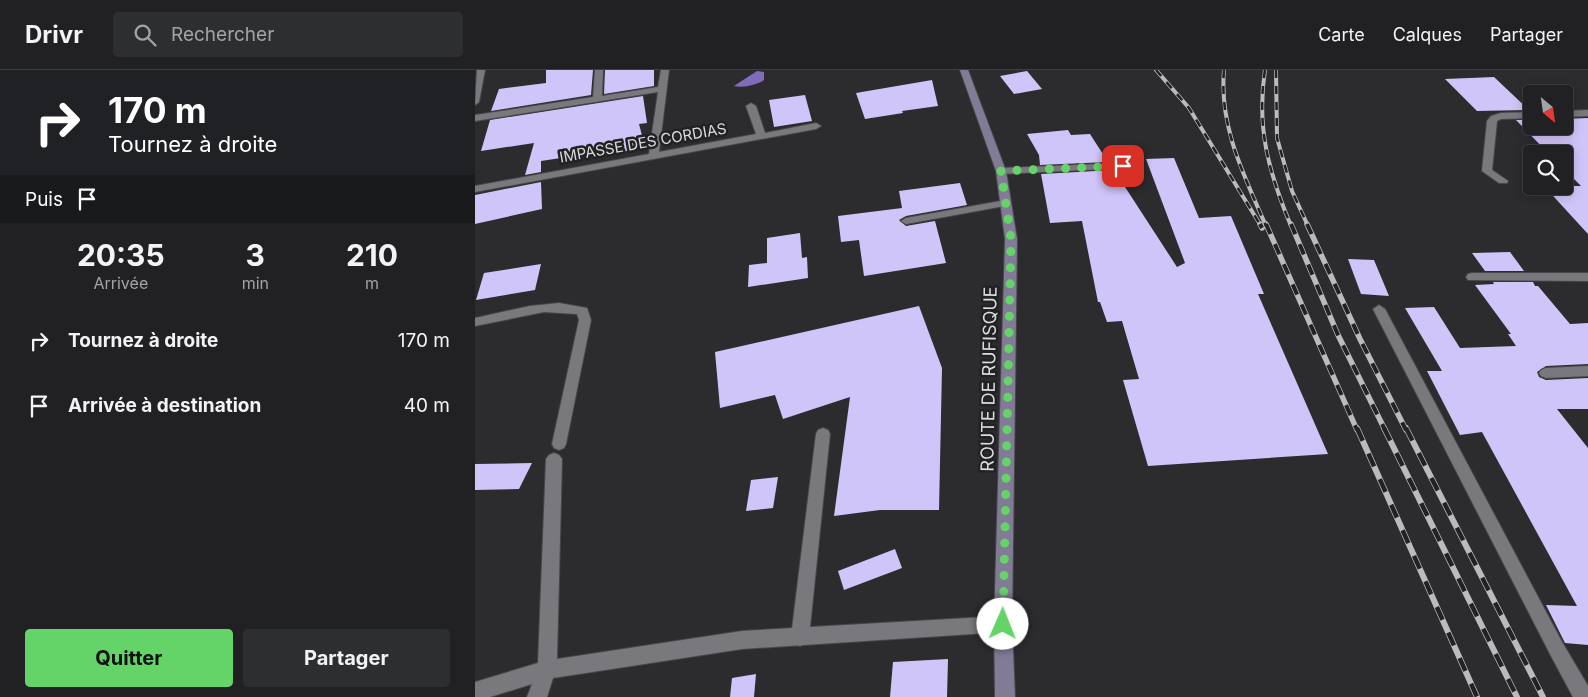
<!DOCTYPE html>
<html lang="fr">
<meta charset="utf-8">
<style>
body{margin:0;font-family:Inter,sans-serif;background:#2d2e30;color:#f1f3f6;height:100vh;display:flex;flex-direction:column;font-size:19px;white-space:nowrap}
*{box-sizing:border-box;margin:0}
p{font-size:16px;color:#a2a3a6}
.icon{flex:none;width:28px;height:28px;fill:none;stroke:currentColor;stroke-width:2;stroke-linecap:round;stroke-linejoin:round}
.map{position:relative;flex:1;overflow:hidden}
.drawer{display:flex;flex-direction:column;background:#212123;width:475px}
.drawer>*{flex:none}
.top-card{background:#202124;color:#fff;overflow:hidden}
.needle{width:32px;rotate:151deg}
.controls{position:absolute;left:1048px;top:15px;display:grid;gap:10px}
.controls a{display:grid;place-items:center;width:50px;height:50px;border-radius:5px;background:#212123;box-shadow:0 2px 12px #0003,0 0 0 1px #3e3e41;font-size:25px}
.pin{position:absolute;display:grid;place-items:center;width:42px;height:42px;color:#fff;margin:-21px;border-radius:10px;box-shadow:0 2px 8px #0006}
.me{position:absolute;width:55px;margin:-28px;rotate:1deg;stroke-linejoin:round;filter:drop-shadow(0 0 4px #0008)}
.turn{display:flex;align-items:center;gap:18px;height:105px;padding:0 25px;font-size:22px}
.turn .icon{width:65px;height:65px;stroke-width:2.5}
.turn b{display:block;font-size:35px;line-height:42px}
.then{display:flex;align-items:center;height:48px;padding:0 25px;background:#0003;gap:10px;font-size:19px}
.eta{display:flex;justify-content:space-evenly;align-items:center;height:85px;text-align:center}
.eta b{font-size:30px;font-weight:700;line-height:35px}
.button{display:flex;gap:10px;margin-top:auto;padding:10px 25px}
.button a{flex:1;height:58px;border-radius:5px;background:#64d468;color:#111;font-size:20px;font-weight:700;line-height:58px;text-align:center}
.button a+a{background:#2d2e30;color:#f1f3f6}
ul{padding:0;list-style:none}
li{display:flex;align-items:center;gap:15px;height:65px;padding:0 25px}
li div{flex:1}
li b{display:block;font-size:19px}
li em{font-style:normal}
header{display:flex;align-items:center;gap:30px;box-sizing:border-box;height:70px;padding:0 25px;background:#212123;border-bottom:1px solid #3e3e41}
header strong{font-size:24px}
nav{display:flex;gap:28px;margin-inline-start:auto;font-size:18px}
.search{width:350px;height:45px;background:#2d2e30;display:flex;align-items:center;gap:12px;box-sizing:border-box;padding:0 18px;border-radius:5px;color:#a2a3a6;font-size:19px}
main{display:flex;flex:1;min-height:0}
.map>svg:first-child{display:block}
</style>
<header>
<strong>Drivr</strong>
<div class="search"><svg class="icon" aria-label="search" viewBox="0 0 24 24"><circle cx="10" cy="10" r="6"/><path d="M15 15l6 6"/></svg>Rechercher</div>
<nav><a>Carte</a><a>Calques</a><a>Partager</a></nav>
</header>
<main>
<section class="drawer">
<div class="top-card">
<div class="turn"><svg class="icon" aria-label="right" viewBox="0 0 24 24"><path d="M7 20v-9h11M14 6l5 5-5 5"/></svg><div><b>170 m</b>Tournez à droite</div></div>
<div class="then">Puis<svg class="icon" aria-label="arrive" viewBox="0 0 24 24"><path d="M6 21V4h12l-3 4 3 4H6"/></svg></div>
</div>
<div class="eta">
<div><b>20:35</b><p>Arrivée</p></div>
<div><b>3</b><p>min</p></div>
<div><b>210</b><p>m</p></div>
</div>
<ul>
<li><svg class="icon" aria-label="right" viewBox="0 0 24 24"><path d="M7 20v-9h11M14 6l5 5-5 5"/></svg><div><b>Tournez à droite</b></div><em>170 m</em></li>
<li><svg class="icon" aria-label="arrive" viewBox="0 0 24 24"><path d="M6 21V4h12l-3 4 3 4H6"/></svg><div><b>Arrivée à destination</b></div><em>40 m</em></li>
</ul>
<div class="button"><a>Quitter</a><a>Partager</a></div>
</section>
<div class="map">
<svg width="1113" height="627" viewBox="0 0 1113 627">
<rect width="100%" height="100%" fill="#2c2c2f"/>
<path fill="#816cbb" d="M282,1l7,1v8c-7,5 -21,8 -30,6z"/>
<path fill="#d0c5f8" d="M71,0h47l-2,25 -100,16 8,-22 47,-6z
M130,0h49v16l-50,8z
M552,1l15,18 -28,5 -14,-18z
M1019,7l35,33 -52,1 -32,-32z
M457,10l6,26 -36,5 1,2 -38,6 -9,-26z
M330,25l7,26 -38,6 -5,-27z
M168,26l4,27 -8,1 6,23 -50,11 -1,-5 -53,8v11l-16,3 9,-32 -53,8 9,-31z
M1113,48v116l-44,-48h37l-17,-17v-15h-15l-33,-34h15v6h33v-7z
M593,60l3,5 19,-1 18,28 -68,3 -1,-10 -12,-21z
M699,88l25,60 32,-2 33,78h-6l70,160 -180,12 -25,-86 16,-1 -17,-58 -15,1 -7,-20h-2l-16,-81 -32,2 -9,-49 73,-4 63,97 8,-4 -39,-104z
M66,112l1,27 -67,15v-29z
M485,113l7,22 -61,11 -7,4 7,6 29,-5 11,42 -82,13 -5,-36 -18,2 -3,-26 64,-8 -3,-17z
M325,163l2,25 5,-1 1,21 -60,9 1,-22 18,-2v-25z
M1035,182l14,19h-39l-13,-18z
M873,189l26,1 15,36 -28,-2z
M66,194l-6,26 -59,10 8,-27z
M1018,212h40l2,4h3l32,38 18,-1v41l-42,2 -9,6 2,5 7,3 42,-2v31h-31l31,39v197l-23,-2 -19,-38 31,1 -95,-174 -22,3 -33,-64h15l-37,-63 29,-1 26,41 56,-2 -8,-12h3l-36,-49 19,-1z
M444,236l23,62 -3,142h-59l-46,6 16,-119 -67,22 -8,-24 -55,13 -5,-56z
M57,393l-13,26 -44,1v-26z
M303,407l-5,31 -27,3 5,-31z
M420,479l7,19 -58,22 -6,-19z
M473,589l-1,38h-57l3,-35z
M281,604l-2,23h-24l2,-19z"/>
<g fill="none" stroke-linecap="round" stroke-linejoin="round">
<defs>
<path id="service" d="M1113,40v6l-24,1v-6z
M1056,42v6l-30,1 -4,2 -5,49 16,11 -1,2h-8l-17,-12 5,-50 4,-5 10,-3z
M648,93l5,3 -1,2 -126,6 -5,-3 5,-3z
M531,130l5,3 -1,2 -104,19 -5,-3 5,-3z
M348,358l5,2 2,4 -21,203 -3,6 -6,3 -6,-3 -3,-6 25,-203 2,-4z"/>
<path id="minor" d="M2,0h8l-6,32 -4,3z
M120,0h8l-1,26 56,-9 3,-17h8l-10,82 97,-18 -10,-28 5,-3 5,3 9,27 51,-10 5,3 -5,3 -341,63v-6l174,-32 9,-62 -183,29v-6l118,-18z
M997,203h116v8l-120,-1 -2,-3 2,-3z
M84,233l28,5 4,12 -25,124 -2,4 -5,2 -5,-2 -2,-4 27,-124 -2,-6 -33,-2 -69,14v-8l55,-12z
M904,235l6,4 177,333 26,44v11h-15l-23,-43 -177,-345z
M1113,296v10l-42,2 -5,-2 -2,-3 2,-3 5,-2z
M79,383l5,2 3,4 -5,200 185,-28 261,-15 6,2 3,6 -3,6 -6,2 -261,17 -189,29 -6,19h-20l5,-13 -42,13h-15v-15l63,-19 8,-204 3,-4z"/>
<path id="secondary" d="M485,0h8l38,101 11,68 -5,385 3,73h-20l-1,-73 11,-385 -9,-68z"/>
</defs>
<use href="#service" stroke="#48484a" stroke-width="2"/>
<use href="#minor" stroke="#48484a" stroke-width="2"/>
<use href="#secondary" stroke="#48484a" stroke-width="2"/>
<use href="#service" fill="#79787c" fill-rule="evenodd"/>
<use href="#minor" fill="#79787c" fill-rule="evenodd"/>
<use href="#secondary" fill="#827b96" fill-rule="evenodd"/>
<defs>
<path id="rail-far2" d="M681,0l33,38 72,118
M749,0c-5,57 20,105 42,156
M790,0c-9,58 4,103 26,156
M801,0l1,68 15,53 16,35"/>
<path id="rail-far1" d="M785,154l2,4
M791,154l91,206
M816,154l47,111 47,95
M832,154l53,115 46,91"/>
<path id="rail" d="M882,358l120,269
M909,358l133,269
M931,358l137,269"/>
</defs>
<use href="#rail-far2" stroke="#bbbbbd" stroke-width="4"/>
<use href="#rail-far1" stroke="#bbbbbd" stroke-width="5.5"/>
<use href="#rail" stroke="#bbbbbd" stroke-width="6"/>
<use href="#rail-far2" stroke="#222225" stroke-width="2.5" stroke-dasharray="8" stroke-linecap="butt"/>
<use href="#rail-far1" stroke="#222225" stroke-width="4" stroke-dasharray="11" stroke-linecap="butt"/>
<use href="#rail" stroke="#222225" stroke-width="4.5" stroke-dasharray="14" stroke-linecap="butt"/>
</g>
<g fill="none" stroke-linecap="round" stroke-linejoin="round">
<path stroke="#64d468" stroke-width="9" stroke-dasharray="0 16.2" d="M528,554l8,-385 -10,-68 122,-5"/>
</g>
<g text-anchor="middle" stroke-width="5" stroke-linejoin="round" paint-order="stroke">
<g font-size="15" fill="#dbdbdd" stroke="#222225">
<text transform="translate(168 73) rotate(-10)" y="5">IMPASSE DES CORDIAS</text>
</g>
<g font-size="18" fill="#dbdbdd" stroke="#222225">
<text transform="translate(514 309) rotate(-89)" y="6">ROUTE DE RUFISQUE</text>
</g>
</g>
</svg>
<div class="controls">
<a><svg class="needle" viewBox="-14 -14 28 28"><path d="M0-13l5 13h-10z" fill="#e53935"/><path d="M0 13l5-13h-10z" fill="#a2a3a6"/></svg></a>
<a><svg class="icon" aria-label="search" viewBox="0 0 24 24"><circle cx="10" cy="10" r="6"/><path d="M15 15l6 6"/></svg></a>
</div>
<div class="pin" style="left:648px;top:96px;background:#d93025"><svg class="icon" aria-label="arrive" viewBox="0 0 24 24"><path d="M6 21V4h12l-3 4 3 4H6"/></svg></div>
<svg class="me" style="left:528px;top:554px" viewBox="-20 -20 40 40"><circle r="19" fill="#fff"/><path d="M0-13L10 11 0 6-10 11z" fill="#64d468"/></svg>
</div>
</main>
